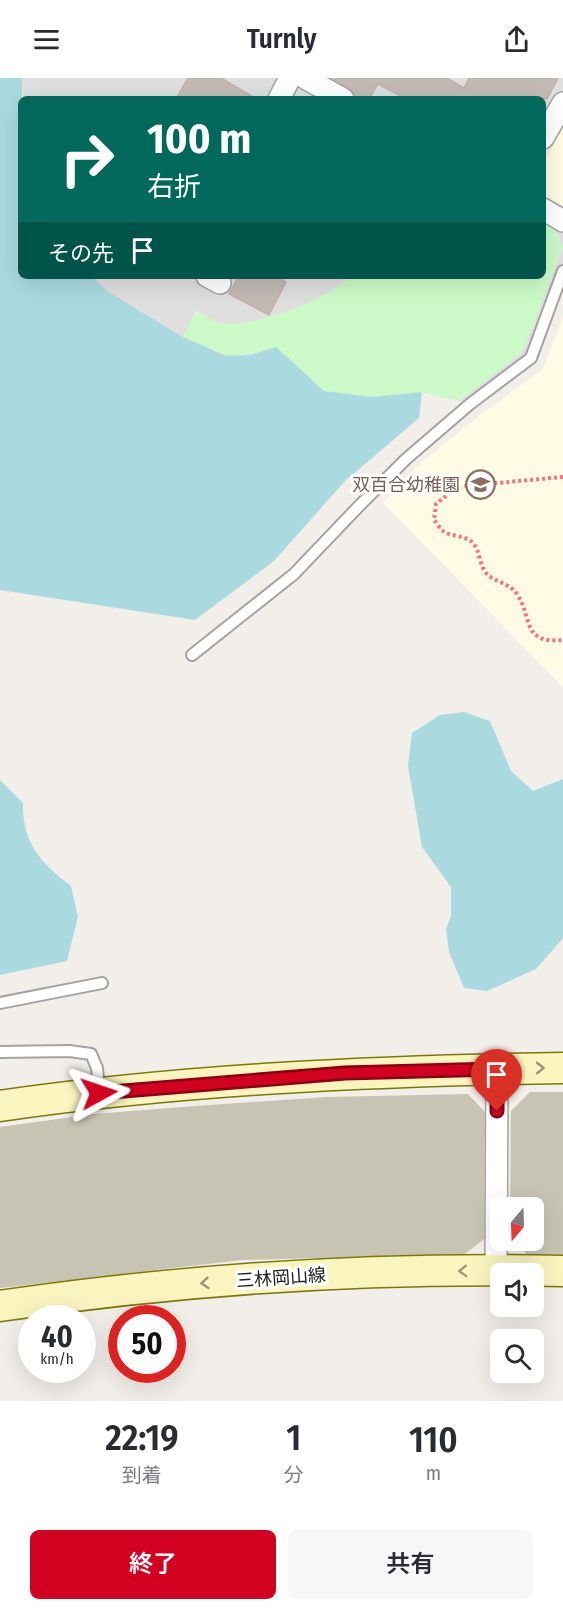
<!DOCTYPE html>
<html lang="ja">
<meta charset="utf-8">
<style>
body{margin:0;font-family:"Fira Sans Condensed","Noto Sans JP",sans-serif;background:#f7f7f7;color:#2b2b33;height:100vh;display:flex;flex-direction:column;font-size:22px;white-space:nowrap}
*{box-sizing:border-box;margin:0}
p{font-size:20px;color:#7c7c81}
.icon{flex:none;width:33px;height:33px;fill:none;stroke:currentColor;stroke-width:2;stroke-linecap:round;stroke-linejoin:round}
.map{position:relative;height:1323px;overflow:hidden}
.sheet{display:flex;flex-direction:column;background:#fff;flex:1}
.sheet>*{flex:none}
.guide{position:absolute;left:18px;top:18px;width:528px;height:183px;border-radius:9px;box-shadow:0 6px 24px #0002;background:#00695c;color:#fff;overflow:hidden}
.needle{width:39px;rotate:199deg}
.buttons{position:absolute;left:490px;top:1119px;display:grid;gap:12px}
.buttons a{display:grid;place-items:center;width:54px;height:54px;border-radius:9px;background:#fff;box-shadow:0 6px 24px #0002;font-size:30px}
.speed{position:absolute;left:18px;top:1227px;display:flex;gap:12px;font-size:30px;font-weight:700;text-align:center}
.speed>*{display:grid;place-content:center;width:78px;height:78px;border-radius:50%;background:#fff;box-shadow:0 6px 24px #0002;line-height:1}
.speed small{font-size:15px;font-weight:400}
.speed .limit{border:9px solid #d22;background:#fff;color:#111}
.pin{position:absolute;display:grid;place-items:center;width:51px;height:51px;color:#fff;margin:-62px -26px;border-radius:50% 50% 50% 0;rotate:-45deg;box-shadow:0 0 6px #0007}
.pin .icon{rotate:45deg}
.me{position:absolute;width:66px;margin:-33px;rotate:85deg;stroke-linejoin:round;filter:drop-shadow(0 0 4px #0008)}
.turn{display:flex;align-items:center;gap:21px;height:126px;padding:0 30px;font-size:27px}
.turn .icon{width:78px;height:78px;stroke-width:2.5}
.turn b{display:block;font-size:42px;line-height:51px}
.then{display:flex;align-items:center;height:57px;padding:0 30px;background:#0003;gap:12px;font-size:22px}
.eta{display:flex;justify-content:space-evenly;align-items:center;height:102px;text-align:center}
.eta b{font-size:36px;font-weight:600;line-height:42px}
.cta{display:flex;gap:12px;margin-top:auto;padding:12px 30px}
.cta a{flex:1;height:69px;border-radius:9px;background:#d2011f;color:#fff;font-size:24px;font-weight:600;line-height:69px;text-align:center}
.cta a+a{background:#f7f7f7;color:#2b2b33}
header{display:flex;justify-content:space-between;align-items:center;height:78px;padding:0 30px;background:#fff;font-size:27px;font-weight:600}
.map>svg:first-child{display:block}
</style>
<header><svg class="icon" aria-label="menu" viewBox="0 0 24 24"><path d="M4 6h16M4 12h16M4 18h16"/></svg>Turnly<svg class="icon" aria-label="share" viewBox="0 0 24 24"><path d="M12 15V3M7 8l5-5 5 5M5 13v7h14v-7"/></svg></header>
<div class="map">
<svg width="563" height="1323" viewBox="0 0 563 1323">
<rect width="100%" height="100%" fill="#f2eee9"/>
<path fill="#e0dfdf" d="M22,0h541v24l-20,36v-39h-520z
M543,131l20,12v50l-32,87 -61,46 -48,-12 -50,5 -120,-42 -26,1 -43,-19 -76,-46 -15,-15h451z"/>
<path fill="#fffbe5" d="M563,50v77l-20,-10v-31z
M563,238v371l-180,-184 33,-36 63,-51 65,-48z"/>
<path fill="#c7c4b4" d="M530,1014h33v163l-36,-1 -14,-13 21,-1v-32l-24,-1 1,-96z
M468,1016l17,18 -1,127 -19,15 -223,6 -242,28v-161l94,-13 101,-8 132,-9z"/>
<path fill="#cbfac8" d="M543,143l12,7 8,19 -38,99 -4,7 -62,48 -37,-9 -50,5 -48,-6 -48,-44c-45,15 -52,8 -93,-10l13,-27c7,4 16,12 25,13 35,5 105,-23 130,-47h192z"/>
<path fill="#aadadf" d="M0,0h22l-1,198h71l15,15 76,46 43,19 26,-1 24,-8 48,44 48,6 50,-5 -3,26 -74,63 -71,80 -79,59 -195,-30z
M464,634l26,9 21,50 22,20 30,-12v159l-27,31 -49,22 -23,-3 -15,-36 -3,-23 5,-13v-29l-29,-40 -14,-81 4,-33 28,-18z
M0,702l23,23c-1,40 18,60 48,83l7,31 -11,44 -67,14z"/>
<path fill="#c3b9b5" stroke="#c4b2ab" stroke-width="1.5" d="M188,0h33l36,21h-81z
M331,0h116l17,10 5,-10h89l-11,21h-141l-28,-15 -9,15h-13l-2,-6 -4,-5z
M239,198h36l11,6 -17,33 -40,-21z"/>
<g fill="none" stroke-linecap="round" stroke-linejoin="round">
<defs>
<path id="service" d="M192,577l102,-81 65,-68 47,-47 64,-55 61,-46 32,-87
M0,925l102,-20
M0,974l69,-1 22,3 6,14 2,25"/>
<path id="minor" d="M305,0l38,21
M279,21l11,-21
M543,60l20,-35
M543,131l20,12
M207,198l13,7
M496,1192l1,-201"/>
<path id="secondary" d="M0,1028c186,-27 375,-35 563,-38
M0,1228c184,-27 377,-39 563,-35"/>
</defs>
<use href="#service" stroke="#a3a3a3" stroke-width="14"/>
<use href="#minor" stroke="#a3a3a3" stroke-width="24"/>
<use href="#secondary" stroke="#7c7806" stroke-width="33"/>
<path stroke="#f97378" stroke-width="4" stroke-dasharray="3 3" stroke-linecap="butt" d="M563,399l-99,9 -12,5 -16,13 -2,16c3,3 5,8 9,11 8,6 22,4 30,12 7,8 6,21 13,30 8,9 24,10 31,21 16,24 4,50 46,46"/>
<use href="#service" stroke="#fff" stroke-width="10"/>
<use href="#minor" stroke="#fff" stroke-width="21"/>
<use href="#secondary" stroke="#faf4bf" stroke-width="30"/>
</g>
<defs><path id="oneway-chevron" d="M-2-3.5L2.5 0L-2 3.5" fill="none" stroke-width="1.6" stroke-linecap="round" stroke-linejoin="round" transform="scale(1.5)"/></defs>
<g stroke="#999678">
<use href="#oneway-chevron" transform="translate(540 990) rotate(-1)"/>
<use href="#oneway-chevron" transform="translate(463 1193) rotate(178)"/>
<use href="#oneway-chevron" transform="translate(205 1205) rotate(175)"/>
</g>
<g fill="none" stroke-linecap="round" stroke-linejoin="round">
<defs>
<path id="route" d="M99,1015l246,-20 152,-4v42"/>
</defs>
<use href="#route" stroke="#880114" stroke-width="15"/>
<use href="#route" stroke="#d2011f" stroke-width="10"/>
</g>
<defs>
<symbol id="school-ring" viewBox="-11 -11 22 22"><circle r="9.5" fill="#fff" stroke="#8d6e63" stroke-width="1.5"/><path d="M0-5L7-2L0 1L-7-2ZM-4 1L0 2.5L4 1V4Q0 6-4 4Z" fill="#8d6e63"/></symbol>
</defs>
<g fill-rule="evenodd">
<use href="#school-ring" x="464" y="390" width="33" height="33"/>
</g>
<g text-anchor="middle" stroke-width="6" stroke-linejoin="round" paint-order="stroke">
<g font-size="18" fill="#785e54" stroke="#fff" text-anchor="end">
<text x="460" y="413">双百合幼稚園</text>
</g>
<g font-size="18" fill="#222" stroke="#fff">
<text transform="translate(281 1200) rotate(-4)" y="6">三林岡山線</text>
</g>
</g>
</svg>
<div class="buttons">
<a><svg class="needle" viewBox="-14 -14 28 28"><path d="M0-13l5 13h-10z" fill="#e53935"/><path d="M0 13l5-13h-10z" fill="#7c7c81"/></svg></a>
<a><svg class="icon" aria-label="sound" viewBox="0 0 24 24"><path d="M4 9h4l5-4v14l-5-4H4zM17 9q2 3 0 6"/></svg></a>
<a><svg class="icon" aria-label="search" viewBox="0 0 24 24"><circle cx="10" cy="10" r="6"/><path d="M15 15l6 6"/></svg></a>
</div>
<div class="speed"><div>40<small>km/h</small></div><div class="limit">50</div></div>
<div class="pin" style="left:497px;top:1033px;background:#d93025"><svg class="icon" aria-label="arrive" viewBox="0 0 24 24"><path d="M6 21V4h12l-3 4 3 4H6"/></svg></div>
<svg class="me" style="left:99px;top:1015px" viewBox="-20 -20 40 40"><path d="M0-17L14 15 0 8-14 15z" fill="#d2011f" stroke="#fff" stroke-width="4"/></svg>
<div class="guide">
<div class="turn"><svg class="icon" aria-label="right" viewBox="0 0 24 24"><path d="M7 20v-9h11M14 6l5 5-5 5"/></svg><div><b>100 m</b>右折</div></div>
<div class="then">その先<svg class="icon" aria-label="arrive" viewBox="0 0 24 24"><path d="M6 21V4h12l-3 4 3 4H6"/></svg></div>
</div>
</div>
<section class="sheet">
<div class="eta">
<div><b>22:19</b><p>到着</p></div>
<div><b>1</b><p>分</p></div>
<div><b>110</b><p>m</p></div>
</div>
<div class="cta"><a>終了</a><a>共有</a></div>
</section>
